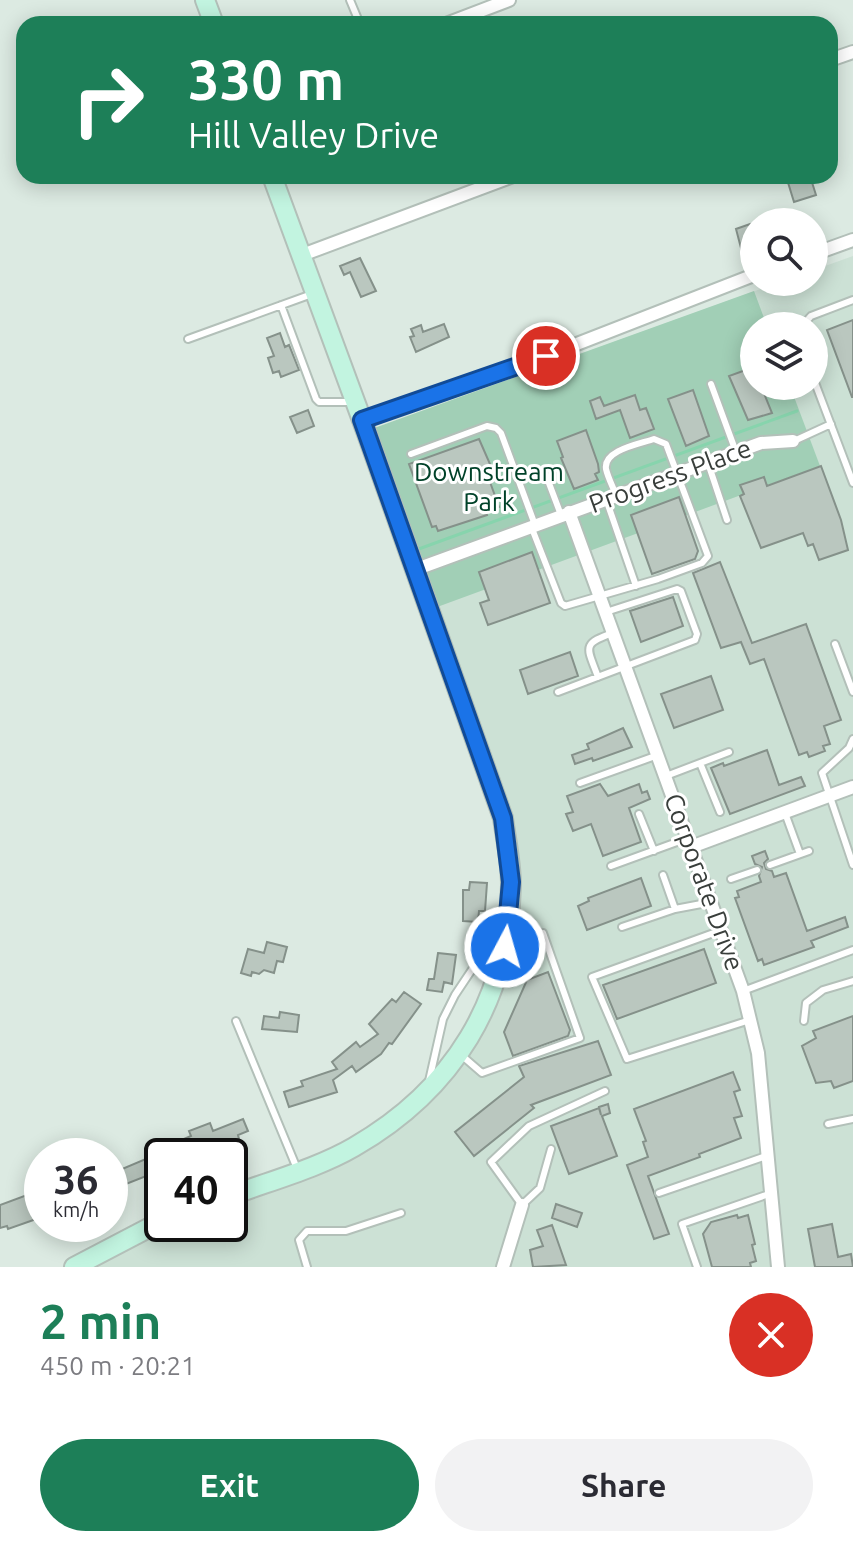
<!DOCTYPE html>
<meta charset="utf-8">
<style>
body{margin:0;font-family:Ubuntu,sans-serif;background:#f2f2f3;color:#2b2b33;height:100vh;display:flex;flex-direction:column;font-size:30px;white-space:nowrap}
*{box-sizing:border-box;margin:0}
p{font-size:26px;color:#7c7c81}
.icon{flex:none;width:44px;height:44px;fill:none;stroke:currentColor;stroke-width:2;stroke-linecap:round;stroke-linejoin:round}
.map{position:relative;height:1267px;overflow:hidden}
.side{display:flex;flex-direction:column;background:#fff;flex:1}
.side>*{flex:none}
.banner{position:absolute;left:16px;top:16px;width:822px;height:168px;border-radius:24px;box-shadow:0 4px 20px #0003;background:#1d7f58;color:#fff;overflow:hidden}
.tools{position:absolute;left:740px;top:208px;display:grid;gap:16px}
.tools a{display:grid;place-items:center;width:88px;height:88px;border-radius:50%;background:#fff;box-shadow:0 4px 20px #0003;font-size:40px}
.speed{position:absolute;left:24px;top:1138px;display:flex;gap:16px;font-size:40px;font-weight:700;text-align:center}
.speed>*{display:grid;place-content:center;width:104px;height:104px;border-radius:50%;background:#fff;box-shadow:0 4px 20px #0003;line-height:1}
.speed small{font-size:20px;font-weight:400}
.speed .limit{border:4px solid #111;border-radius:12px;background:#fff;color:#111}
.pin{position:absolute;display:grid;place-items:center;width:68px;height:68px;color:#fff;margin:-34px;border:4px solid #fff;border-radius:50%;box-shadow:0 2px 8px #0007}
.me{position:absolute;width:88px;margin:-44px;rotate:6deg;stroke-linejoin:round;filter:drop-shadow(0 0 6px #0008)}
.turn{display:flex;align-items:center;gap:28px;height:168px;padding:0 40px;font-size:36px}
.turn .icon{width:104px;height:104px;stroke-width:2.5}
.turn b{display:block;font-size:56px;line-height:68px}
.round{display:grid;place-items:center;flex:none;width:84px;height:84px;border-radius:42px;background:#f2f2f3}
.head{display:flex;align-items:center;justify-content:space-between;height:136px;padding:0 40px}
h1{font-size:48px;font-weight:700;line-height:60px;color:#1d7f58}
.cta{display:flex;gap:16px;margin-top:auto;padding:16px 40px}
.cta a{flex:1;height:92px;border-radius:48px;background:#1d7f58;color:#fff;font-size:32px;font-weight:700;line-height:92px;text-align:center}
.cta a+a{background:#f2f2f3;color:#2b2b33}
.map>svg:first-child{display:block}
</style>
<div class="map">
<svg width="853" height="1267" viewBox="0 0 853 1267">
<rect width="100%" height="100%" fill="#dceae2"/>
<path fill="#cce1d5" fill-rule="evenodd" d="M853,256v1011h-782l93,-43h66v-27l98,-37 80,-49 82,-113 20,-139 -145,-427 415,-150h34v-12zM754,326h60v60h-60z"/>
<path fill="#a1cfb6" d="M754,291l13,35h-13v60h36l30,80 -391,144 -63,-179z"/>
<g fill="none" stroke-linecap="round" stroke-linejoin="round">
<path stroke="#87d4ad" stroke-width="3" d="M416,550l381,-139"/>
</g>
<path fill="#bac7bf" stroke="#85918a" stroke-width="2" d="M786,176h24l6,19 -22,7z
M750,224l1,3 3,-1v21l-12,5 -6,-23z
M360,258l16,33 -15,6 -11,-25 -6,3 -4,-9z
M853,320v77h-1l-25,-67z
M444,324l5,13 -33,15 -6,-15 4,-1 -3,-7 10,-4 2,7z
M280,333l5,14 4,-2 10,25 -18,7 -2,-6 -6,2 -5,-15 6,-2 -7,-18z
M754,367v19h7l11,27 -24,7 -19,-44z
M693,390l16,46 -23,10 -18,-47z
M635,395l5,15 6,-2 8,21 -24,9 -10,-28 -24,9 -6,-18 10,-4 4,9z
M308,410l6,16 -17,7 -7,-16z
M586,430l12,34 1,8 -4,2 3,6 -24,9 -13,-31 2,-1 -6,-16z
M479,439l18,41 -7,2 9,25 -13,5 1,3 -49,16 -2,-5 -4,1 -23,-63z
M821,466l20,54 7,30 -29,10 -6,-16 -5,2 -5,-13 -42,15 -21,-52 4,-2 -4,-9 24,-8 3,9z
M679,497l19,54 -3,8 -43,15 -21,-59z
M532,552l18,51 -62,22 -8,-22 9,-3 -10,-28z
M720,562l32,81 54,-19 35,96 -17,6 6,18 -7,2 2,5 -16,6 -2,-5 -8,3 -35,-96 -14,5 -9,-22 -20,6 -28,-75z
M673,597l10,29 -42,16 -11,-31z
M570,652l8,24 -50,18 -8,-24z
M711,676l12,34 -49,18 -13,-34z
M623,728l9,19 -39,14 -1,-3 -17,6 -3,-9 17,-6 -2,-5z
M767,750l12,35 22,-8 4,9 -75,28 -19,-46 12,-5 1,3z
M600,784l8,12 31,-12 3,9 5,-2 3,8 -21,9 12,34 -38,14 -12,-32 -18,7 -7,-17 7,-2 -6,-16z
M765,851l3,8 -4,4 2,6 6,2 2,6 12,-4 21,58 38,-14 3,10 -37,14 3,6 -50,18 -2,-6 -4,2 -23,-63 4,-1 -2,-6 24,-9 -2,-6 3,-9 -7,-3 -3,-8z
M641,878l10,28 -64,24 -9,-24 11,-5 -1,-3z
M470,882l17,1 -2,28h-6l-1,11 -15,-1v-31h6z
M267,942l20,5 -4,15 -6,-1 -3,12 -10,-3 -5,4 -7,-2 -1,4 -10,-3 7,-24 16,4z
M704,949l12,34 -99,36 -14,-34z
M438,953l18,2 -4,29 -8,-2 -2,10 -15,-2 2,-11h5z
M548,972l22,58 -2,6 -55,20 -9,-24 23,-52z
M404,992l17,12 -29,40 -3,-1 -8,11 -25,18 -4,-6 -19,14 4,12 -48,15 -5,-15 19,-6 -2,-5 36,-12 -5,-7 24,-20 4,5 18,-13 -9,-10 23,-25 4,3z
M280,1012l19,3 -2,17 -35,-3 2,-13 15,2z
M853,1016v65l-19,7 -3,-7 -15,2 -14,-37 14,-8 -3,-7z
M598,1041l13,34 -80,30 3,3 -60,48 -19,-24 69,-55 -5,-11z
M733,1072l7,18 -6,2 8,24 -8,2 7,20 -42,16 1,3 -52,19 21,58 -15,5 -27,-74 21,-8 -5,-15 3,-1 -12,-32z
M608,1104l2,9 -8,3 15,40 -48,18 -18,-48 48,-18 2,7 -2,-8z
M243,1119l5,12 -10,4 1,4 -17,7 -4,5 -29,5h-22l-3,-7 20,-8v-2l7,-3 -2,-5 21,-8 3,8z
M148,1158l6,15 -33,13 -6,-14z
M27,1195l1,3 14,-2v21l-34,12 -1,-3 -7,2v-23z
M556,1204l26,9 -5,14 -25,-9z
M737,1215l1,3 10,-3 7,29 -3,1 4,16 -6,2 1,4h-39l-9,-33 8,-12z
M832,1224l6,33 13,-3 2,13h-38l-7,-38z
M552,1225l14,40 -33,2 -3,-17 13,-4 -6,-16z"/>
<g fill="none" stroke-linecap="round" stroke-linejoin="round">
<defs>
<path id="lane" d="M350,0l10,24
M281,305l35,94 3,3h32
M802,326l9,-10 42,-16
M188,339l124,-45
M814,380l39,103
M711,384l25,68
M794,441l37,-17
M411,454l76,-28 9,2 5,5 34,92
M708,463l19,57
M544,470l17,45
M606,499l30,87
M531,526l30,77 4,3 93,-27 44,-16 6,-7 -42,-112 -12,-5c-14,5 -51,11 -48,30 2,9 7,18 10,26
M835,644l18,48
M598,677c-11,-30 -17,-33 15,-44
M558,692l137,-52 2,-6 -16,-43 -4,-2 -71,23
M853,739l-4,9 -27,25 31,92
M700,763l20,49
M666,776l63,-24
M580,783l78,-28
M785,813l15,41
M639,814l15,37
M770,865l39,-14
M611,866l77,-28
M663,875l12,34
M731,879l26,-9
M622,927l53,-18 37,-7
M722,930l-130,47 35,82 123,-39
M743,991l110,-41
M236,1021l62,150
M804,1021l2,-18 17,-13 30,-9
M460,1054l22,19 98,-35 -37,-105 -32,-3
M429,1081l14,-62 12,-24 26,-39 10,-7 11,-1
M828,1124l25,-5
M551,1149l-11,39 -18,17 -31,-43 38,-36 76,-35
M659,1193l110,-38
M307,1267l-8,-27 8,-9h39l55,-18
M697,1267l-15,-43 90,-31"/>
<path id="street" d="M446,24l63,-24
M830,60l23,-8
M814,254l39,-14
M302,255l211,-79
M362,420l184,-64 208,-81
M569,512l174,479 15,62 20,214
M414,570l347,-127 32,-2
M691,847l162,-60
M503,1267l19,-62"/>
<path id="secondary" d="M205,0l9,24
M230,1196c40,-15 88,-28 124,-49 99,-57 155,-147 157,-262 0,-22 -5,-45 -8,-67l-137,-387 -94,-255
M74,1267l88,-46"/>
</defs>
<use href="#lane" stroke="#b3c0b9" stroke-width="10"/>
<use href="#street" stroke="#b3c0b9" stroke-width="16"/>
<use href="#secondary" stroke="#b3c0b9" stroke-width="22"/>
<use href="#lane" stroke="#fff" stroke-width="6"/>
<use href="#street" stroke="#fff" stroke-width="12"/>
<use href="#secondary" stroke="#c2f4e0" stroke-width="18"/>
</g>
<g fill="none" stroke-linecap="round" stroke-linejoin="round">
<defs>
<path id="route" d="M505,947l6,-65 -8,-64 -141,-398 184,-64"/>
</defs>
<use href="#route" stroke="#114b97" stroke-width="20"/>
<use href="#route" stroke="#1a73e8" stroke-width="14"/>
</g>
<g text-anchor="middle" stroke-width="6" stroke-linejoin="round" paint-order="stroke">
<g font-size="26" fill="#004229" stroke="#fff">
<text x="489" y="481">Downstream<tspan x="489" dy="30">Park</tspan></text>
</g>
<g font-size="26" fill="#393e3b" stroke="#fff">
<text transform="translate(670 476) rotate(-20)" y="9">Progress Place</text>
<text transform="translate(704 882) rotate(70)" y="9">Corporate Drive</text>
</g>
</g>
</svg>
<div class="tools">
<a><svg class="icon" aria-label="search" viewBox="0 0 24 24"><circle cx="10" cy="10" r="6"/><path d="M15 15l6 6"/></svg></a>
<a><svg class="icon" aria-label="layers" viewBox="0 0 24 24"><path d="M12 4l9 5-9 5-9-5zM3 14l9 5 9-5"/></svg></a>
</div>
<div class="speed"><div>36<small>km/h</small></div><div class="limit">40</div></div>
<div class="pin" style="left:546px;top:356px;background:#d93025"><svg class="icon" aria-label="arrive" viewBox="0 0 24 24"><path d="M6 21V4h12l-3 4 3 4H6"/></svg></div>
<svg class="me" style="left:505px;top:947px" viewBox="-20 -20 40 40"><circle r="17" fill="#1a73e8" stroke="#fff" stroke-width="3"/><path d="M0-11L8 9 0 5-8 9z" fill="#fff"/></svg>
<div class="banner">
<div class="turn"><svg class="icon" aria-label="right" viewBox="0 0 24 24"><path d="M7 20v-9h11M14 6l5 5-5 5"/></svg><div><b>330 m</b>Hill Valley Drive</div></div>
</div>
</div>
<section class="side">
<div class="head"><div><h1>2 min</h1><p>450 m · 20:21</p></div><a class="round" style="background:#d93025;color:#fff"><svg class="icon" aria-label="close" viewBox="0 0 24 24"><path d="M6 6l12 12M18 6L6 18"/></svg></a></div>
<div class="cta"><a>Exit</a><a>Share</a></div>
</section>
